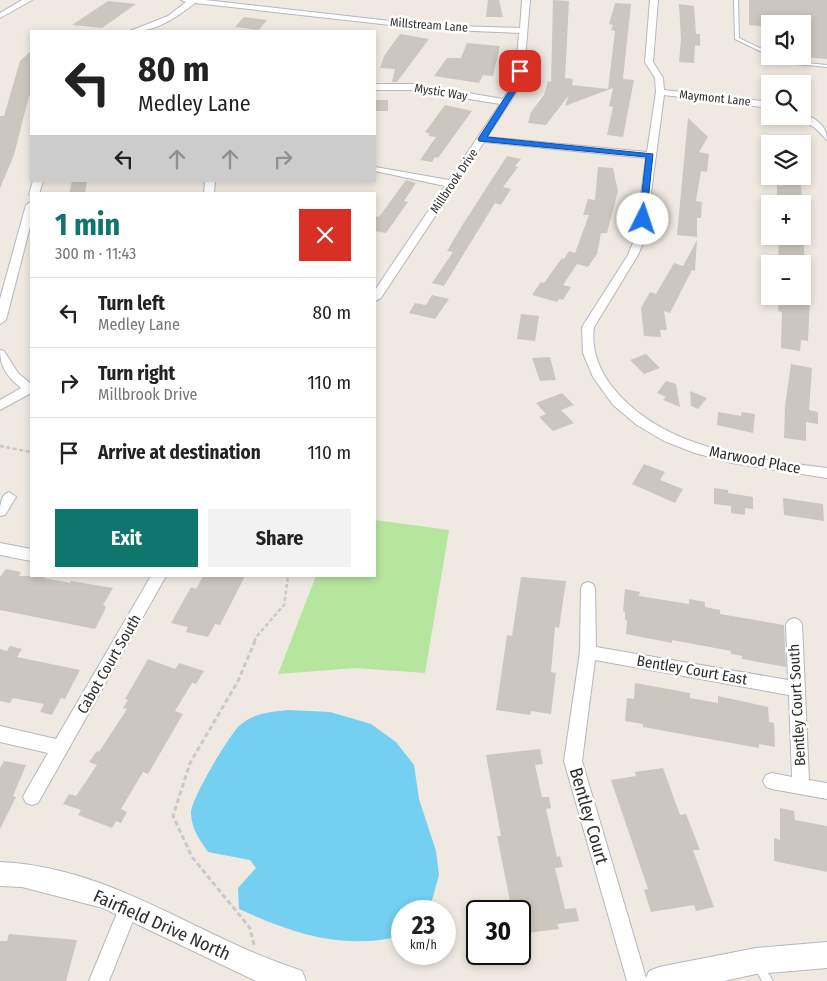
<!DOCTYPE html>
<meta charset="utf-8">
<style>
body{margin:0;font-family:"Fira Sans Condensed",sans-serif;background:#f2f2f2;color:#222;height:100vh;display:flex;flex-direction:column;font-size:19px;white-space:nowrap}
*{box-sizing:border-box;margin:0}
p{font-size:16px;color:#767676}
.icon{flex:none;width:28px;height:28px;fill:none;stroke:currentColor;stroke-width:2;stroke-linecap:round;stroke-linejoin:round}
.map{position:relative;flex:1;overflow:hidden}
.details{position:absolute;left:30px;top:192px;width:346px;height:385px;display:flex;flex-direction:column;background:#fff;border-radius:0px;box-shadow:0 2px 8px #0003}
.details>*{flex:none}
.hud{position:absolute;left:30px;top:30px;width:346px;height:152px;border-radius:0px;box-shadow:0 2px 8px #0003;background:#fff;color:#222;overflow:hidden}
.fabs{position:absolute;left:761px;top:15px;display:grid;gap:10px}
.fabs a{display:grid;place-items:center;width:50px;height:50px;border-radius:0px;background:#fff;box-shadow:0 2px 8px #0003;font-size:25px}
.speed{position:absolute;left:391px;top:900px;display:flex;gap:10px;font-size:25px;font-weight:700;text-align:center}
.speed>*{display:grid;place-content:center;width:65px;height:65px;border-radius:50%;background:#fff;box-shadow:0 2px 8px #0003;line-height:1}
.speed small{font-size:12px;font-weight:400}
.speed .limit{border:2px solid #111;border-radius:8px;background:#fff;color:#111}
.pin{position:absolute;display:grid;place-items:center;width:42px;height:42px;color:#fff;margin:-21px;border-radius:10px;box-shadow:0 2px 8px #0006}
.me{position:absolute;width:55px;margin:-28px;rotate:4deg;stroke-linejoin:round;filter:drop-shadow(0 0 4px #0008)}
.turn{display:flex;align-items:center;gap:18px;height:105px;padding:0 25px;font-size:22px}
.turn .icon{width:65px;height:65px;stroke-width:2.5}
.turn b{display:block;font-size:35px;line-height:42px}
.lanes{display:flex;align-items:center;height:48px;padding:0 25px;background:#0003;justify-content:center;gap:25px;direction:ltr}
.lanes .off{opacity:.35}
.round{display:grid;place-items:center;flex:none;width:52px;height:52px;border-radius:0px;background:#f2f2f2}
.overview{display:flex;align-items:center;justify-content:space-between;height:85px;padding:0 25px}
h1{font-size:30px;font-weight:700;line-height:38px;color:#0f766e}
.cta{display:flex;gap:10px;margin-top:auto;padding:10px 25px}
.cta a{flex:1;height:58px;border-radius:0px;background:#0f766e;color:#fff;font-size:20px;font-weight:700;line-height:58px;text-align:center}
.cta a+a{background:#f2f2f2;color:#222}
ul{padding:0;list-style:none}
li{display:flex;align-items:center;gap:15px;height:70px;padding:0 25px;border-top:1px solid #e0e0e0}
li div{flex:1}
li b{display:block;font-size:19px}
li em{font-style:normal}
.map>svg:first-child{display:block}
</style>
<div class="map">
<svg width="827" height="981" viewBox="0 0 827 981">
<rect width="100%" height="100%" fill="#efe9e1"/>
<path fill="#b6e59e" d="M375,520l74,10 -24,143 -70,-5 -77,6 38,-98h59z"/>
<path fill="#75cff0" d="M288,710l42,2 41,12 25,18 18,23 5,34 17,52 3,24 -10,36h-27v25c-59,14 -108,-2 -163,-27l-1,-21 18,-20 -6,-8 -42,-8c-8,-12 -16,-22 -17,-38 -1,-14 37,-76 47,-87 14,-14 32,-15 50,-17z"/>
<path fill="#cbc7bf" d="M488,0h11l4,17h-17z
M553,0l16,1 -4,77 8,1 -1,6 36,4 7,-58 -4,-1 2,-5 -4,-1 6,-21 16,1 -8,75 11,1 -11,57 -16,-2 6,-28 -4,-1 4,-18 -48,18 4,-11 -23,30 -18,-2 3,-11 13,-17 4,-14 3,1z
M749,0h78v59l-25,-2v-33h-32v3l-21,-2z
M108,1l28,3 -34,24 -30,-3z
M679,4l15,2 2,28h4v12l-5,-1 -1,18 -15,-1 2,-23z
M244,17l23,3 -8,10 -24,-3z
M400,34l29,5 -32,43h-5l3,-13 -15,-1 4,-12z
M467,43l33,3 -7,30 -10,-1 -4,8 -45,-7 13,-18h14z
M31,51v45h-2l-15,59 -14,33v-72h4l16,-55z
M375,100h13v11h-13z
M445,105l27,6 -34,47 -3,-1 -3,5 -12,-2 16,-23 -8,-1 2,-2 -5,-2z
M688,118l20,19 -9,15 10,2 -2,18 -6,-1 -5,30 6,1 -1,16h-4v19l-20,-2z
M507,156l14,3 -6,7 3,1 -15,20 8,2 -10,16 -6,-2 -51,83 -12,-3 21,-31 -6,-1 16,-27z
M598,167l15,1 5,23 -11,42h-6l-4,21 -9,13 -11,-3 -14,21 8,2 -8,13 -4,-1 -2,3 -25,-7 9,-13 3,1 18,-25 2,1 5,-8 6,2 14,-38h-6l5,-16 7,1z
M406,180l10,3 -12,18 4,1 -22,31 -11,-2v-15l4,1z
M72,181h15l-2,13h-16z
M782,182l19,3 1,15 -25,-3v-12l5,1z
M779,236h24l2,28h-27z
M697,240l-2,31 -3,-1 -22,43 -6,-2 3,19h-7l1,7 -17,-1 -3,-28 9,-16 6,2 18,-31 9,3z
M432,295l17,4 -14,20 -26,-6 6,-10 11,2z
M779,296h29l2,3 -2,42 -7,-1 -1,11 -19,-3 1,-36 -4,-1z
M521,314l18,2 -4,25 -18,-2z
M646,354l14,14 -16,6 -14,-14z
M550,357l6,23 -16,1 -8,-23z
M791,364l21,4 -3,42 9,2v12l-12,-2v19l-22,-3 1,-32z
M666,381l10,3 4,23 -17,-7 3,-3 -9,-4z
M690,391l17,7 -9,11 -7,-3z
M562,393l12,12 -13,5 13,13 -21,8 -14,-14 7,-3 -10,-11z
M718,412l23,4 1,-4 13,2 -2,19 -36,-8z
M644,464l21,8 -5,8 23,9 -8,14 -43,-19z
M714,488l14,2v3l25,4v12l-8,-1v7l-14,-2v-7l-17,-2z
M783,498l40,6 1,17 -40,-6z
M6,569l15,3 -2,4h26l-1,2 26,5 1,-2 42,7 -10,17 3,1 -2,6 -9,17 -95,-19v-33z
M203,576h42l-25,49 -5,-1 -7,13 -22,-5 2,-5 -17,-4 20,-36 5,2z
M521,577l45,4 -7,47 -4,-1 -4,45 5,1 -5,41 -20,-3 -1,4 -34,-5 11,-75 5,1z
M625,589l15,3 -1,4 50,8v-5l16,3v5l15,3v4l64,11 2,42 -44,-8v-3l-11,-2v-3l-59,-11v3l-46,-9 1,-14h-2v-8l-2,-1z
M10,646l12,3 -5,8 63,13 -15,29 -4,-1 -9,17 -12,-3 4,-8 -31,-6 -3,5 -10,-2v-52l7,2z
M148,659l27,10 4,-6 25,8 -8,13 -4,-1 -17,28 8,3 -35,60 -5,-2 -22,37 6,3 -6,11 -5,-2 -4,7 -34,-13 3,-5 -18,-6 6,-10 7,2 21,-31 -8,-3 8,-11 2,1 28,-43 -4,-1 5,-8 -3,-1z
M635,683l55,10v5l28,5v-7l50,11 1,15 5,1 1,24 -16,-3v4l-116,-21v-3l-18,-3 2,-23 7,1z
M540,749l3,15 -8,1 7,32h7l2,11 -5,1 11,48 3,-1 3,11 -8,1 10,41 11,-1 3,13 -22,3 2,5 -39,5v-23h-8l-15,-75h4l-15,-81z
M4,761l22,4 -13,31 3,1 -16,32v-61z
M663,768l17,47 6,-1 14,36h-7l21,57 -18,4 -2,-6 -43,7 -7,-22 4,-1 -37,-109 25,-4 -1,-4z
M780,808l14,3 1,9 32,6v46l-53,-11v-23l6,2z
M9,934l68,6 -11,41h-66v-40h7z"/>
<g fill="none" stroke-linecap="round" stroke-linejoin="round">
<defs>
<path id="lane" d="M734,0h4l1,38 31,15v3l-35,-17z
M770,56h6l10,5 41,4v2l-42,-4z
M758,960l3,2 12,19h-11l-9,-16 2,-3z"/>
<path id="street" d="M22,0h10l-32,18v-5z
M181,0h24l221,25 94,3 2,-28h8l-6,71 -5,17 -32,49 160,15 9,-60 -1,-14 -10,-16 5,-62h8l-5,62 10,16 1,12 106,12v6l-106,-13 -19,143 -7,17 -44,72c-3,21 4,40 16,57 50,66 141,74 217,84v10l-95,-15 -37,-10 -31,-12 -27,-16 -24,-20 -20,-28 -10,-24 -1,-26 46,-72 7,-17 11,-80 -162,-16 -103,156 -6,3v-11l70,-104 -70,-15v-4l74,13 51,-76 -85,-14h-40v-6h40l88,15c14,-20 14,-42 16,-66l-93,-4 -231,-26c-19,15 -41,30 -65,28l38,-15 18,-14z
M802,113c13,5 25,12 25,27l-12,-12 -16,-10 -1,-2h4z
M33,181h10l-4,13h-8v2l-2,-2z
M205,181h10l-1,13h-10z
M31,202v21l-25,97 -6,4v-25l26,-94z
M0,350l4,1 14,22 13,11v9l-31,17v-10l21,-12c-13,-11 -21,-20 -21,-38z
M9,492l7,5 -11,18 -5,1c0,-10 0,-21 9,-24z
M0,543l31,6v12l-31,-6z
M151,576h15l-128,227 -6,2 -6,-2 -3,-6 3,-6 22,-38 -48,-11v-16l56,13z
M588,582l5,2 2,4 1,59 192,33 -2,-56 3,-4 5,-2 5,2 3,4 7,156 18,3v16l-55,-10 -6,-2 -3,-6 3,-6 6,-2 20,4 -3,-82 -194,-35 -13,101 65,220h-20l-63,-220 16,-109 1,-64 2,-4z
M129,899l7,2 2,7 -29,73h-20l33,-80z"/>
<path id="secondary" d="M0,862c94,4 169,54 252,90 16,7 33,13 50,19l4,10h-50l-153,-73 -81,-21 -22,-1z
M827,942v26l-71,6 -32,7h-79l4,-10 10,-4 97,-19z"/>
</defs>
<use href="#lane" stroke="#b4b7c1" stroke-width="2"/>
<use href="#street" stroke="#b4b7c1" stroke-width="2"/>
<use href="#secondary" stroke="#b4b7c1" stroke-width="2"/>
<path stroke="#c9c9c9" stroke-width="2.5" stroke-dasharray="4 2.5" stroke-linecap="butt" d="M0,446l31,6
M254,642l3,-6 27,-31 4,-29"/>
<path stroke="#c9c9c9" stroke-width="3" stroke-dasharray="5 3" stroke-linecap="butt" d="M254,945l-4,-17 -58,-71 -19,-41 17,-53 48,-82 17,-40"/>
<use href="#lane" fill="#fff" fill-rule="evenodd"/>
<use href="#street" fill="#fff" fill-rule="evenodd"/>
<use href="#secondary" fill="#fff" fill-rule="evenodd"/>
</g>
<path fill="#1a73e8" stroke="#114b97" d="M520,69l4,2 -6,17 -31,49 166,17 -7,67 -7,-2 7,-62 -167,-16 -1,-2 33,-51 6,-17z"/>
<g text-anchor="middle" stroke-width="5" stroke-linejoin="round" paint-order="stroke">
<g font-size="12" fill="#2e2e2e" stroke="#fff">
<text transform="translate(429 25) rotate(4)" y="4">Millstream Lane</text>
<text transform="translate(441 92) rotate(9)" y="4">Mystic Way</text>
<text transform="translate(715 98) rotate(6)" y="4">Maymont Lane</text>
<text transform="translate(454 181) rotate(-56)" y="4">Millbrook Drive</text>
</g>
<g font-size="15" fill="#2e2e2e" stroke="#fff">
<text transform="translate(755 460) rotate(11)" y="5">Marwood Place</text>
<text transform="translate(109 664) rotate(-60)" y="5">Cabot Court South</text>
<text transform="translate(692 670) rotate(10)" y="5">Bentley Court East</text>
<text transform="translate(797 705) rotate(-93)" y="5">Bentley Court South</text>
</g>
<g font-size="18" fill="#2e2e2e" stroke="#fff">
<text transform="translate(589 816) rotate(74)" y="6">Bentley Court</text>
<text transform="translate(162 925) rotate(24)" y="6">Fairfield Drive North</text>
</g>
</g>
</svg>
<div class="fabs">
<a><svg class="icon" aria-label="sound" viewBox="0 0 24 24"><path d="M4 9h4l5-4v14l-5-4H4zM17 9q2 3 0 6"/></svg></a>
<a><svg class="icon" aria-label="search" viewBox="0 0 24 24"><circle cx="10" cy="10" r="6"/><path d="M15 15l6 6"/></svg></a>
<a><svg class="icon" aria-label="layers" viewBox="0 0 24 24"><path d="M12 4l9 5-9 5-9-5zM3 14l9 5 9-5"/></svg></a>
<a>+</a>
<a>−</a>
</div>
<div class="speed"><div>23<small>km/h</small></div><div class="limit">30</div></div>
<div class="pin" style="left:520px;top:71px;background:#d93025"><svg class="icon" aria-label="arrive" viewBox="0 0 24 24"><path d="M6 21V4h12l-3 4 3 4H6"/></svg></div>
<svg class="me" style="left:643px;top:219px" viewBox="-20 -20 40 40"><circle r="19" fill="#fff"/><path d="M0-13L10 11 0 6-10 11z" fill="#1a73e8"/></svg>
<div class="hud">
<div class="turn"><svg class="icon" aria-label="left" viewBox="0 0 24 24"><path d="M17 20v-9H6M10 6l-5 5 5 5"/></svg><div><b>80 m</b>Medley Lane</div></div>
<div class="lanes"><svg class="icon" aria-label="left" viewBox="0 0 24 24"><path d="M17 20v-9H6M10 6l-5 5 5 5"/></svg><svg class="icon off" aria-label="ahead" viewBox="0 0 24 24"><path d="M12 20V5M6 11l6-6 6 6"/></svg><svg class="icon off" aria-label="ahead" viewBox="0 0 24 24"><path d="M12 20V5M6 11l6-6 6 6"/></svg><svg class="icon off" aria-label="right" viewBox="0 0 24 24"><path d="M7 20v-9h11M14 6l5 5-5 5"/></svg></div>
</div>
<section class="details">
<div class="overview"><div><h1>1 min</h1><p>300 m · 11:43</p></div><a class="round" style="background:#d93025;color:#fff"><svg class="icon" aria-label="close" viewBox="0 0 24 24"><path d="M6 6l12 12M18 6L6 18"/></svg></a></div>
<ul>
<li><svg class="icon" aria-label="left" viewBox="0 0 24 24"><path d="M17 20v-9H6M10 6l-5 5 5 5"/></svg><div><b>Turn left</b><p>Medley Lane</p></div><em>80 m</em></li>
<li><svg class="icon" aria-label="right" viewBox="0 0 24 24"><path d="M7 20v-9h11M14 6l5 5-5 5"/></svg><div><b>Turn right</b><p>Millbrook Drive</p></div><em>110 m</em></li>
<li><svg class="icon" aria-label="arrive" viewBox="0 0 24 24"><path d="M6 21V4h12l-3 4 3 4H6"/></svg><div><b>Arrive at destination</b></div><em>110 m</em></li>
</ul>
<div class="cta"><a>Exit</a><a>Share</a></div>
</section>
</div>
